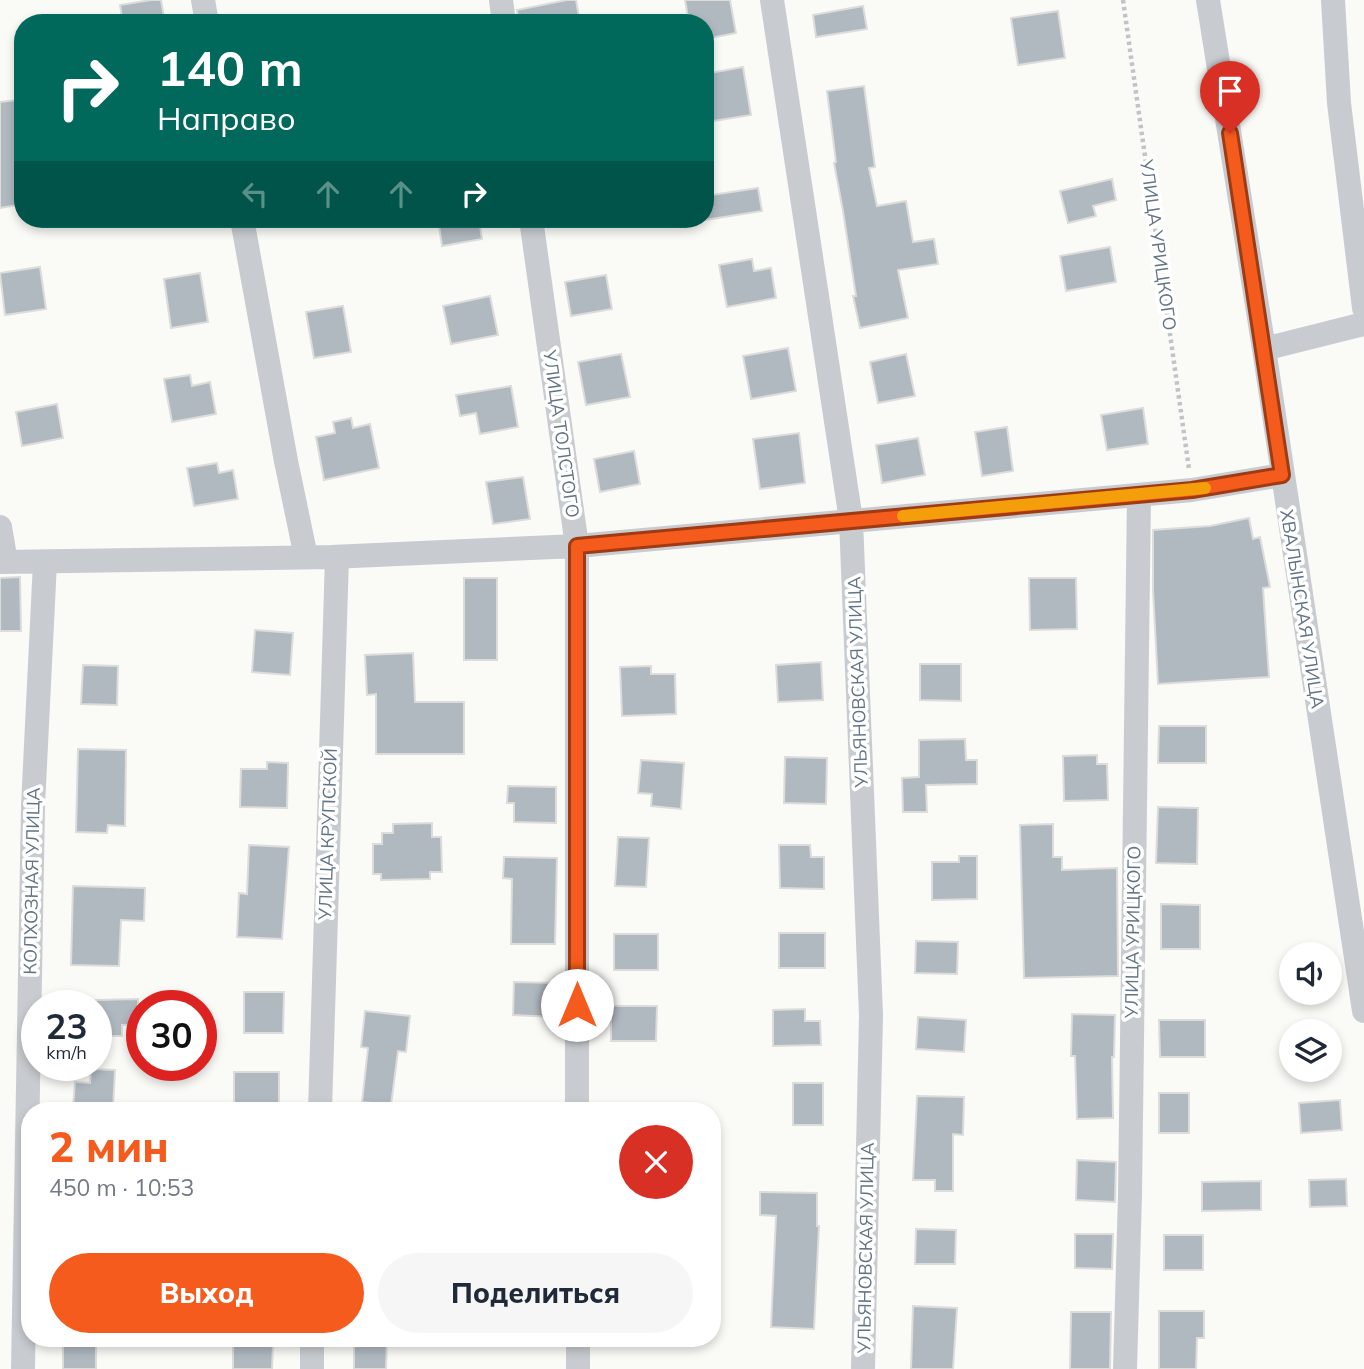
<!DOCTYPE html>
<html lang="ru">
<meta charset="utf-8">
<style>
body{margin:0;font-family:Mulish,sans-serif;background:#f6f6f7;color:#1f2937;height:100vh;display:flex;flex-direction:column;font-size:26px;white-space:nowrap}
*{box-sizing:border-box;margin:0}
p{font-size:23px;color:#747a83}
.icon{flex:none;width:38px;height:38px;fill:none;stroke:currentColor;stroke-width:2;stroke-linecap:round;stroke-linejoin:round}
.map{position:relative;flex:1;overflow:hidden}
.details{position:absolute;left:21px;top:1102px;width:700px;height:245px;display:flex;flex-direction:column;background:#fff;border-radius:28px;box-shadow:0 4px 10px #0003}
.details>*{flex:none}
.top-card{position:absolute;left:14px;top:14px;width:700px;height:214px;border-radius:28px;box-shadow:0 4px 10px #0003;background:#00695c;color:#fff;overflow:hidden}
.controls{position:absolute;left:1279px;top:942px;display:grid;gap:14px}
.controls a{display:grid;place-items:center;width:63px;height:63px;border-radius:50%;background:#fff;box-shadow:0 4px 10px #0003;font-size:35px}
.speed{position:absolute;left:21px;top:990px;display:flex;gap:14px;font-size:35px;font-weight:700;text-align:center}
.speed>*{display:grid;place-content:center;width:91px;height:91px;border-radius:50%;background:#fff;box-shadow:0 4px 10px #0003;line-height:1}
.speed small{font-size:18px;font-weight:400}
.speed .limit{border:10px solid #d22;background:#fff;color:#111}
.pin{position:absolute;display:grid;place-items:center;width:60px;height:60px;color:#fff;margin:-72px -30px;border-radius:50% 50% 50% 0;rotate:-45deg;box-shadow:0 0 7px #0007}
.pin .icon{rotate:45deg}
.me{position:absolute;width:77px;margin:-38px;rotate:0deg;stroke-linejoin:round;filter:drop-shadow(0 0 5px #0008)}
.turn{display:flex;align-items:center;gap:24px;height:147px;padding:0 28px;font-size:32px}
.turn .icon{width:91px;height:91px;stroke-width:2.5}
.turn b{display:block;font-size:49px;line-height:60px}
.lanes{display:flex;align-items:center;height:66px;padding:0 28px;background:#0003;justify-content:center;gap:35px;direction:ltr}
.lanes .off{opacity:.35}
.round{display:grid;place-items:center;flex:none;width:74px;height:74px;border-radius:37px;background:#f6f6f7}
.headline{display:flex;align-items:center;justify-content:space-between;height:119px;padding:0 28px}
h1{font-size:42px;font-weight:800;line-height:52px;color:#f55b1c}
.cta{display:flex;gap:14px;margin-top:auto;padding:14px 28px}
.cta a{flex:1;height:80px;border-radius:42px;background:#f55b1c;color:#fff;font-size:28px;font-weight:800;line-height:80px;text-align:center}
.cta a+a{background:#f6f6f7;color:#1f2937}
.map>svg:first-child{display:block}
</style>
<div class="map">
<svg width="1364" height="1369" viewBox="0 0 1364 1369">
<rect width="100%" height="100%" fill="#fafaf7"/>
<path fill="#b0b8c0" stroke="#dcdcda" stroke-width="2" d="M151,0h10l4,23h-42l-3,-18z
M567,0h9l4,23h-61l-2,-13z
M685,0h45l6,33 -31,6v-16h-16z
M863,6l4,23 -51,8 -3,-22z
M1058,11l7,47 -47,7 -7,-47z
M743,67l8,48 -44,7 -2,-48z
M864,86l11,81 -6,1 8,38 29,-5 7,41 21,-3 4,25 -40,6 10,48 -48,10 -7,-32h3l-13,-85 -9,-48 2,-1 -9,-71z
M17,100l6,45v59l-23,4v-106z
M1112,179l4,21 -23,6 3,10 -28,7 -8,-32z
M758,188l4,23 -57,9v-24z
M438,219h41l3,20 -40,7z
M1110,247l6,35 -50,9 -6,-35z
M752,259l2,12 17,-3 5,30 -49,9 -8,-42z
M40,267l6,42 -41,6 -5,-42z
M200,273l8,49 -37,6 -7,-49z
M606,275l6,34 -41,7 -6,-34z
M490,296l8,39 -47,9 -8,-38z
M343,306l8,46 -37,6 -8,-46z
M788,348l8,43 -45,8 -8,-43z
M621,354l9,43 -44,8 -8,-43z
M906,354l9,42 -37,7 -8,-41z
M190,375l2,11 18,-4 6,32 -44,8 -8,-43z
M511,386l7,41 -38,7 -4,-21 -16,3 -4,-21z
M57,404l6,34 -41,8 -6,-34z
M1143,408l5,36 -41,6 -6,-35z
M351,418l2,10 17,-4 9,44 -55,12 -8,-43 19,-4 -2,-11z
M1007,427l6,44 -31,5 -7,-44z
M799,433l6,50 -45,6 -7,-50z
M918,438l7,37 -43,8 -6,-38z
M634,451l6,33 -40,8 -6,-33z
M217,463l2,10 14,-3 5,29 -44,7 -7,-38z
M523,477l7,42 -37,5 -7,-42z
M1249,518l4,21 7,-2 10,50 -7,1 6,89 -111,7 -5,-94v-60l57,-4z
M20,577l1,54h-21v-53z
M464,578h33v82h-33z
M1029,578h47l1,51 -47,1z
M255,630l38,3 -3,42 -38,-3z
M413,653l2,49h49v52h-88v-60l-9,1 -2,-40z
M821,662l2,38 -45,2 -2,-37z
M920,664h41v37l-41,-1z
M83,665l35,1 -1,39 -36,-1z
M651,666v8h24l1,40 -54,2 -2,-49z
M1159,726h47v37h-48z
M965,739l1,21h11v24l-51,1 1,27h-24l-1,-34 17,-1v-37z
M78,749l48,1 -1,76 -17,-1 -1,8 -31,-1z
M1097,755v9h10l1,36 -44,1 -1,-45z
M785,757l42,1 -1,46 -42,-1z
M641,760l43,3 -3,46 -30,-3 1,-12 -14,-1z
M267,762l21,1 -1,45 -47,-1 1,-38h26z
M508,786l48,1v36l-42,-1v-19h-7z
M1158,807l40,1 -1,56 -41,-1z
M432,823v14h9l1,35h-12v7l-49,1v-6h-8v-30h9v-11h11v-9z
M1053,824v33h9v13l55,-2 1,108 -94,2 -4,-153z
M618,837l31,1 -3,49 -31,-1z
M249,845l40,2 -7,92 -45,-2 2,-44 8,1z
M779,845h31l1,12h13v32l-44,-1z
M959,856h18v43l-45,1v-38h27z
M504,857l53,1 -2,86h-44l1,-65 -9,-1z
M73,886l72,2 -1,33 -23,-1 -2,46 -48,-1z
M1161,904l39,1v44h-39z
M779,933h46v35h-46z
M614,934h44v36h-44z
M916,941l42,1 -1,32 -42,-1z
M514,982l40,1 -1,34 -40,-2z
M244,992h40l-1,41h-39z
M138,999v26h-16v11h-26v-36z
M611,1006h46l-1,35h-45z
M805,1009v12h15l1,24 -48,1v-36z
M365,1011l45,5 -4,36 -8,-1 -7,54 -29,-3 6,-54 -7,-1z
M1072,1014l43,1 -1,42h-2l1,61 -36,1 -2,-63h-4z
M918,1017l48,3 -2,32 -48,-3z
M1159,1020h46v37h-45z
M91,1069l24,1 -2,39 -40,-2 2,-25 15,1z
M234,1072h45v32h-45z
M793,1083h30v42h-30z
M1159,1093h30v40h-30z
M917,1096l47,1 -1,38 -10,-1v57h-18v-11h-22z
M1340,1100l2,30 -41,3 -2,-30z
M1077,1160l39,2 -1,40 -39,-2z
M1346,1179l1,27 -37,1 -1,-27z
M1261,1181v29l-59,1v-29z
M760,1192l57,1v33h2l-5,103 -43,-2 5,-111 -16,-1z
M916,1229l40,1 -1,34h-40z
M1075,1234h38l-1,35 -37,-1z
M1164,1235h39v35h-39z
M913,1306l44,2 -4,61h-42z
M1159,1311h45v27h-7l-1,31h-37z
M1071,1312h40l-1,57h-40z
M354,1339h33l-1,30h-32z
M63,1342l33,1v26h-33z
M233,1344l40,1 -1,24h-39z"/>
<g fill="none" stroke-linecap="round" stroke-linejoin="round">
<path stroke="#c1c4c6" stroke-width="4.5" stroke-dasharray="3.5 3.5" stroke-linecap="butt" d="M1123,0l66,469"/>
<path stroke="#c8ccd0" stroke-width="24" d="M203,0l4,23
M501,0l3,23
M772,0l79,520 20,495 -8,354
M1208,0l56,349 100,662
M1333,0l6,103 25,205
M242,219l44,242 20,96
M531,219l46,327v565
M1264,349l100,-25
M0,527l6,35
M0,562l331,-5 246,-11 615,-56 90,-15
M320,1111l17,-554
M578,1339v30
M23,1369l10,-563 12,-244
M312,1369v-30
M1125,1369l5,-174 9,-700"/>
</g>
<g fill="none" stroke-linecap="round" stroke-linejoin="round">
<defs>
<path id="route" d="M577,1005v-459l615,-56 90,-15 -52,-342"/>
</defs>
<use href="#route" stroke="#9f3b12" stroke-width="18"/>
<use href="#route" stroke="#f55b1c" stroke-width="12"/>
<path stroke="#f59e0b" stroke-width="12" d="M903,516l302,-28"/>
</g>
<g text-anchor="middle" stroke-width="7" stroke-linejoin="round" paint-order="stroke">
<g font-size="18" fill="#627486" stroke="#fff">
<text transform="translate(1158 245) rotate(82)" y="6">УЛИЦА УРИЦКОГО</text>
<text transform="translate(561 434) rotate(82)" y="6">УЛИЦА ТОЛСТОГО</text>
<text transform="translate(1302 609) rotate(81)" y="6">ХВАЛЫНСКАЯ УЛИЦА</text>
<text transform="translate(858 682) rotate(-92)" y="6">УЛЬЯНОВСКАЯ УЛИЦА</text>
<text transform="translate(328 834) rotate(-88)" y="6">УЛИЦА КРУПСКОЙ</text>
<text transform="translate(32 881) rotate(-89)" y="6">КОЛХОЗНАЯ УЛИЦА</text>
<text transform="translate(1133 932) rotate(-89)" y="6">УЛИЦА УРИЦКОГО</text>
<text transform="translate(866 1248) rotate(-89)" y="6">УЛЬЯНОВСКАЯ УЛИЦА</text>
</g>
</g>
</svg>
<div class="controls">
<a><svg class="icon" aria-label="sound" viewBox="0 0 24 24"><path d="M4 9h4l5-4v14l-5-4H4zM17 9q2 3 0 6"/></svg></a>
<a><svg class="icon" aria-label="layers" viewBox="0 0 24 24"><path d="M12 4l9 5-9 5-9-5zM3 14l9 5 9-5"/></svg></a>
</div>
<div class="speed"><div>23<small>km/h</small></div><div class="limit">30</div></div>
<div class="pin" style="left:1230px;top:133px;background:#d93025"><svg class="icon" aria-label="arrive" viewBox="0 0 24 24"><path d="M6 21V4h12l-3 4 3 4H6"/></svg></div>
<svg class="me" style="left:577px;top:1005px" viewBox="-20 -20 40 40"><circle r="19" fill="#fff"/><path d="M0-13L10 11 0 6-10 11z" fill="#f55b1c"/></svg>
<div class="top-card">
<div class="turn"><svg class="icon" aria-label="right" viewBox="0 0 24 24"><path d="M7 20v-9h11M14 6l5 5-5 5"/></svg><div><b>140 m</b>Направо</div></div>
<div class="lanes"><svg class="icon off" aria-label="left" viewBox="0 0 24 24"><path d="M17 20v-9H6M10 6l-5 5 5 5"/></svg><svg class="icon off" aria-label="ahead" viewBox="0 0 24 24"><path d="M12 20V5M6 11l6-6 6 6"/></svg><svg class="icon off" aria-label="ahead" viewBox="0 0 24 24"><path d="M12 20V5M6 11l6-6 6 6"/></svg><svg class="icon" aria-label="right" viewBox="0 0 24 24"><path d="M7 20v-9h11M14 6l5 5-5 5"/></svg></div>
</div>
<section class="details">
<div class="headline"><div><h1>2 мин</h1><p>450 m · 10:53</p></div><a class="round" style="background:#d93025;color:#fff"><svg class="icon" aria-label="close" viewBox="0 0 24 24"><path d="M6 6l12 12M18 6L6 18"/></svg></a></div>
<div class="cta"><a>Выход</a><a>Поделиться</a></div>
</section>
</div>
